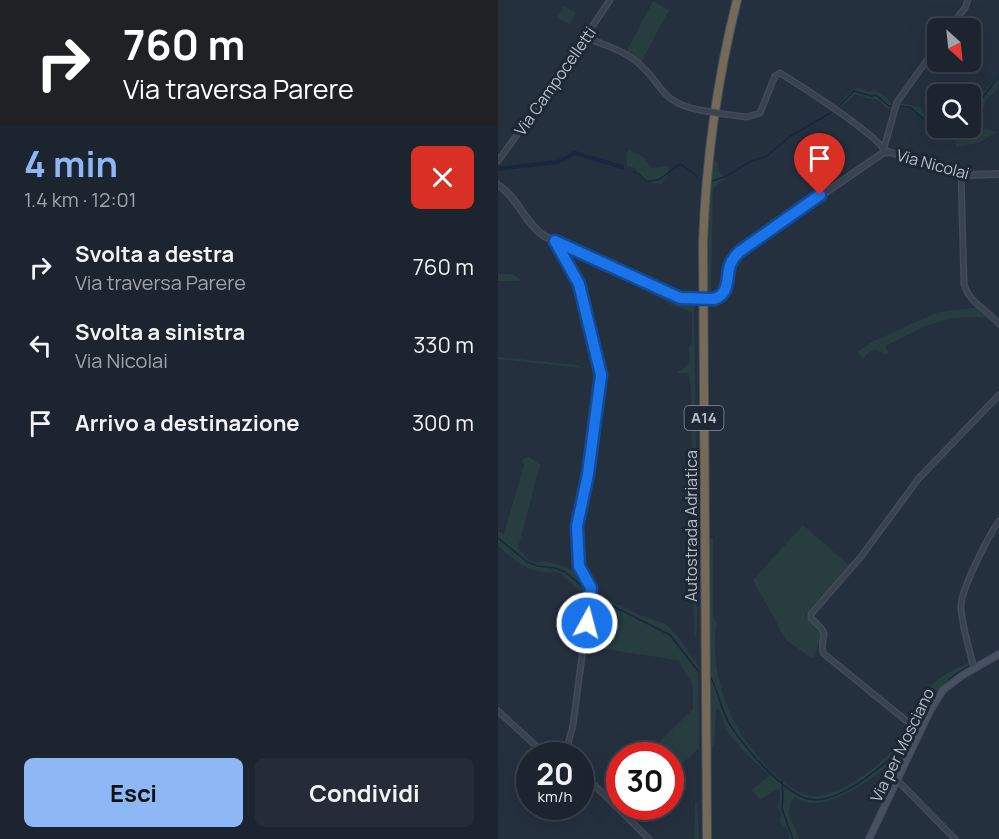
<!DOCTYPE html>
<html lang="it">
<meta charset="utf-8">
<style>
body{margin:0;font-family:Manrope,sans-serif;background:#252c37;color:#f1f3f6;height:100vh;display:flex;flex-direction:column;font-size:22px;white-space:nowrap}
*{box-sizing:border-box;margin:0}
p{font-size:20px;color:#a0a4aa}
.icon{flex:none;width:33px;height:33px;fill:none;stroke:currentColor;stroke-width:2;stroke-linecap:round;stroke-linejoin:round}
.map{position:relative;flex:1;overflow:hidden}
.sheet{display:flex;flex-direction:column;background:#1c242f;width:498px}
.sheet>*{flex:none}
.banner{background:#202124;color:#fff;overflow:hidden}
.needle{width:39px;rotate:153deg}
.controls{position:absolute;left:429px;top:18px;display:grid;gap:12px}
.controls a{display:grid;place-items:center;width:54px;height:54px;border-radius:9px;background:#1c242f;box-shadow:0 6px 24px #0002,0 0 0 2px #3a414b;font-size:30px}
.speed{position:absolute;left:18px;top:742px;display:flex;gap:12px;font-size:30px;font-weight:700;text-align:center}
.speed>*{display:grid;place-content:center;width:78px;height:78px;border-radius:50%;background:#1c242f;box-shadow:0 6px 24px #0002,0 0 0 2px #3a414b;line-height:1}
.speed small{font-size:15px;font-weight:400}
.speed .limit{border:9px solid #d22;background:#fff;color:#111}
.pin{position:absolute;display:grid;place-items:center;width:51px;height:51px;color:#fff;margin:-62px -26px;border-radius:50% 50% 50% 0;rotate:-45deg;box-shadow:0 0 6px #0007}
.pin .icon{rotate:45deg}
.me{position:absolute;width:66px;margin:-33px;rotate:7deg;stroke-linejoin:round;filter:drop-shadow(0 0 4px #0008)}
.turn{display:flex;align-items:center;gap:21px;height:126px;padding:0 24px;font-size:27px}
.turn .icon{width:78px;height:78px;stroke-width:2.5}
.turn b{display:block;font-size:42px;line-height:51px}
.round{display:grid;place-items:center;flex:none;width:63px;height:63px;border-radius:9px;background:#252c37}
.summary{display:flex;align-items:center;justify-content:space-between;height:102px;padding:0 24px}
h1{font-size:36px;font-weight:700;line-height:45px;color:#8eb7f6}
.primary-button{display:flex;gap:12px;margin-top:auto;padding:12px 24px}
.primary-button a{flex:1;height:69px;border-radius:9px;background:#8eb7f6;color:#111;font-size:24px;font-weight:700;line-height:69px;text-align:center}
.primary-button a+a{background:#252c37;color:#f1f3f6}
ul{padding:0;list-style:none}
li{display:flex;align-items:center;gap:18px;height:78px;padding:0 24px}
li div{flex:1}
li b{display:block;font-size:22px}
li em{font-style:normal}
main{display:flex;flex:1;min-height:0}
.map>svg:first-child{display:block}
</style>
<main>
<section class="sheet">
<div class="banner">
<div class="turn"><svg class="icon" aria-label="right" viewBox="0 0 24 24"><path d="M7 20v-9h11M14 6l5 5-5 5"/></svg><div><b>760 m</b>Via traversa Parere</div></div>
</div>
<div class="summary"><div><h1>4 min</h1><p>1.4 km · 12:01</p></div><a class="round" style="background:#d93025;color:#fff"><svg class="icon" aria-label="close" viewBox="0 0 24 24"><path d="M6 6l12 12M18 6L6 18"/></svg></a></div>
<ul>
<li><svg class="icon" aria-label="right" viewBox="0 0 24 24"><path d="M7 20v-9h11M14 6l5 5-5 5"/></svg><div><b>Svolta a destra</b><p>Via traversa Parere</p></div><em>760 m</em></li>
<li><svg class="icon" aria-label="left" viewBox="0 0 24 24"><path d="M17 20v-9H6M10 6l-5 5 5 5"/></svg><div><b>Svolta a sinistra</b><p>Via Nicolai</p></div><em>330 m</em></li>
<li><svg class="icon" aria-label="arrive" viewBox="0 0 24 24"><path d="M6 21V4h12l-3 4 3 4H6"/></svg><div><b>Arrivo a destinazione</b></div><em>300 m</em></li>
</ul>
<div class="primary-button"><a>Esci</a><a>Condividi</a></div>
</section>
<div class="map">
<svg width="501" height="839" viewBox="0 0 501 839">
<rect width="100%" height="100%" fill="#25303f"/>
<path fill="#273d40" d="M155,1l16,9 -29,54 -15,-10z
M66,6l12,7 -6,11 -13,-6z
M501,74l-1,16 -11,8 -4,11 -12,11v-12z
M361,88l10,4 6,-2 11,7 5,7h4l-2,6 -7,-3 -9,-8h-7l-15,-5 -19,17 -2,-2 18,-19z
M400,103l22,4 4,8 14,13 7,3c16,-5 36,-4 52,1l-19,11 -22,4 -1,-7 -3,-3 -10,-1 -5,-2 -26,-26 -14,-1z
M131,149l14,8 9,11 16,-2 1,7 -7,11 -18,-2 -9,-14 -8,-2 -1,-12z
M216,159l4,4v8l8,7 -13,10 -2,109h-4v-95l4,-42z
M117,270l65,31 14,2 3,233h-4l-2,-150 -3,-13h-12l10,-6 4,-5 -1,-15 3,-5v-30l-21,-7 -21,-13 -36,-19z
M0,274h14l8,5 -1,2h-21z
M483,307l15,15h-5l-6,-5 -33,1 -27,8 -38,19 -2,2 4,6 -4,2 -9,-6 -7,3 -6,7 -6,-7 13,-9 61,-28 8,-3z
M0,357l80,8 3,3 -83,-9z
M31,457l11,8 -22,83c4,4 8,11 14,13 4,2 10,0 14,1 20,2 45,16 42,38l-27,-26c-7,-3 -13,-1 -20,-2 -16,-2 -31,-15 -43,-26v-15l6,3 20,-69 -2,-6z
M305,525l48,42 -46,49 18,17c-6,9 -5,17 -10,26l-27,-19 -33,-60z
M210,538h5v79l4,6c-8,35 7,91 30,119 14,19 38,47 61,53 31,8 88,-42 103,-66 8,-13 9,-31 19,-42 10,-11 25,-18 38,-24l-1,-10h3l2,12c-8,8 -19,12 -26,20 -12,14 -17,34 -27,49 -18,25 -93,89 -124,63 -14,14 0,26 4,42h-9l-2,-9 -8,-8 1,-8 -3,-6 2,-12 -1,-6 -2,-1 -17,11 -8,-10 18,-15 -24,-21 -20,-24 -7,-21 -3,1 -2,35 -3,5 -2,-6z
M194,539h5v90c-3,13 -3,27 1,40l1,79 -28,27 -1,-19h-22l-1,-2 46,-45v-23l-15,-26 -94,-14 9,-54 47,23 26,9 14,15 15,22z
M199,801l2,38h-5l1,-37z"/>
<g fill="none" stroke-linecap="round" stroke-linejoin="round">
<path stroke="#18273d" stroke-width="1.5" d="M400,106l12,1 30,26 15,-3 3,-2
M338,109l18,-18 17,5 5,-1 13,11h5
M472,114l29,-38
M136,172l4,1 8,8c21,1 18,-10 35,-17l16,12
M211,180l3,1 15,-5 24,-15 16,-5 22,-19 43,-25
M0,538l28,23 11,5 18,2 10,4 23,19
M95,595l10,6 67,34 28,36
M213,678c8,14 10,33 19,47 15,23 49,63 75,73 33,12 92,-43 111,-66
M420,728l15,-32 23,-22 14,-8
M284,782l1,14 -1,13 11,30"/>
<path stroke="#18273d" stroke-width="4" d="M0,169l60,-7 17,-9 47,14"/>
<defs>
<path id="minor" d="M451,28l16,-20 3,-8
M87,37c16,7 35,12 48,22 30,21 23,43 67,51
M225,114l24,3 13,-4 15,-37 5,-3c18,11 100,63 105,79
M386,148l13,-46 41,-57
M0,161l45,-62 67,-99
M463,172l3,112c5,19 23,25 35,40
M58,243l23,41 22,91 -13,99 -11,52 2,40 12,22 -18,137 -8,31
M476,668c-5,-20 -12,-41 -13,-61 -1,-16 28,-72 38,-86
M0,711l49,45
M422,732l-97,-79c-4,-23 11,-13 -12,-35v-4l49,-56 59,-80 80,-83
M82,771l69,68
M400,781l57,58"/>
<path id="tertiary" d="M0,185c20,13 27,38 46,51l130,60 13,4
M216,299c16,-5 12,-21 16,-34 2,-5 5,-9 9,-13l144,-99 6,-1 82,23 28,-1"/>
<path id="secondary" d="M371,839l61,-128 13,-21 20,-15 36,-21"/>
<path id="motorway" d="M209,839l-4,-596c3,-82 14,-163 34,-243"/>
</defs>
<use href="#minor" stroke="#434b58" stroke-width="7"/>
<use href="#tertiary" stroke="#434b58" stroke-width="8"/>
<use href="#secondary" stroke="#434b58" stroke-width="8"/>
<use href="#motorway" stroke="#444d5a" stroke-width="10"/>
<use href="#minor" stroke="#39424f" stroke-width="4"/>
<use href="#tertiary" stroke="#39424f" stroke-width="5"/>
<use href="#secondary" stroke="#485162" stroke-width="5"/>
<use href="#motorway" stroke="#756957" stroke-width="8"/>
<defs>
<path id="minor-bridge" d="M202,110l23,4"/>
<path id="tertiary-bridge" d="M189,300l27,-1"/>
</defs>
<use href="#minor-bridge" stroke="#434b58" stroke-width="7" stroke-linecap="butt"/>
<use href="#tertiary-bridge" stroke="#434b58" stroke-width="8" stroke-linecap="butt"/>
<use href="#minor-bridge" stroke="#39424f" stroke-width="4"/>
<use href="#tertiary-bridge" stroke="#39424f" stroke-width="5"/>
</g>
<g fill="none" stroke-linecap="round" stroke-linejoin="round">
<defs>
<path id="route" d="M89,623l4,-35 -12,-22 -2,-40 11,-52 13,-99 -22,-91 -24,-43 125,57 34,1c16,-5 12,-21 16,-34 2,-5 5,-9 9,-13l81,-57"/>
</defs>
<use href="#route" stroke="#114b97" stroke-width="15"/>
<use href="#route" stroke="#1a73e8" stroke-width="10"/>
</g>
<g text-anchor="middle" stroke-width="6" stroke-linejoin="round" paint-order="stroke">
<rect fill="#1e2734" stroke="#88919d" stroke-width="1.5" x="186.5" y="406" width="39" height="24" rx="4.5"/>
<g font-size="15" font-weight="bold" fill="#b6beca">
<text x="206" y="423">A14</text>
</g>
<g font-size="16" fill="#b6beca" stroke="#1e2734">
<text transform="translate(57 81) rotate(-55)" y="6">Via Campocelletti</text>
<text transform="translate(435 164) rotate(15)" y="6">Via Nicolai</text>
<text transform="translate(193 526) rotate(-90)" y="6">Autostrada Adriatica</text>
<text transform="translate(404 745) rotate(-64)" y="6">Via per Mosciano</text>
</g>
</g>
</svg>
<div class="controls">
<a><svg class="needle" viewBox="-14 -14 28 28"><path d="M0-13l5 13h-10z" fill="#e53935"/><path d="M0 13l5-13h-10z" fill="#a0a4aa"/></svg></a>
<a><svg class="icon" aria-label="search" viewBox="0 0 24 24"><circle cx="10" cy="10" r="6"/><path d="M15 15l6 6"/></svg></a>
</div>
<div class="speed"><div>20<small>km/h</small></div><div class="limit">30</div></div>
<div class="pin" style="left:322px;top:195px;background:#d93025"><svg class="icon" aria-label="arrive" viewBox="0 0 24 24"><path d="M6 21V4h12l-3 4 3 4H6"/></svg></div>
<svg class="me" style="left:89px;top:623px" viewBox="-20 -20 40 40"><circle r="17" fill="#1a73e8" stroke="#fff" stroke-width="3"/><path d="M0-11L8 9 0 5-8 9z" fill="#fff"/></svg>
</div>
</main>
